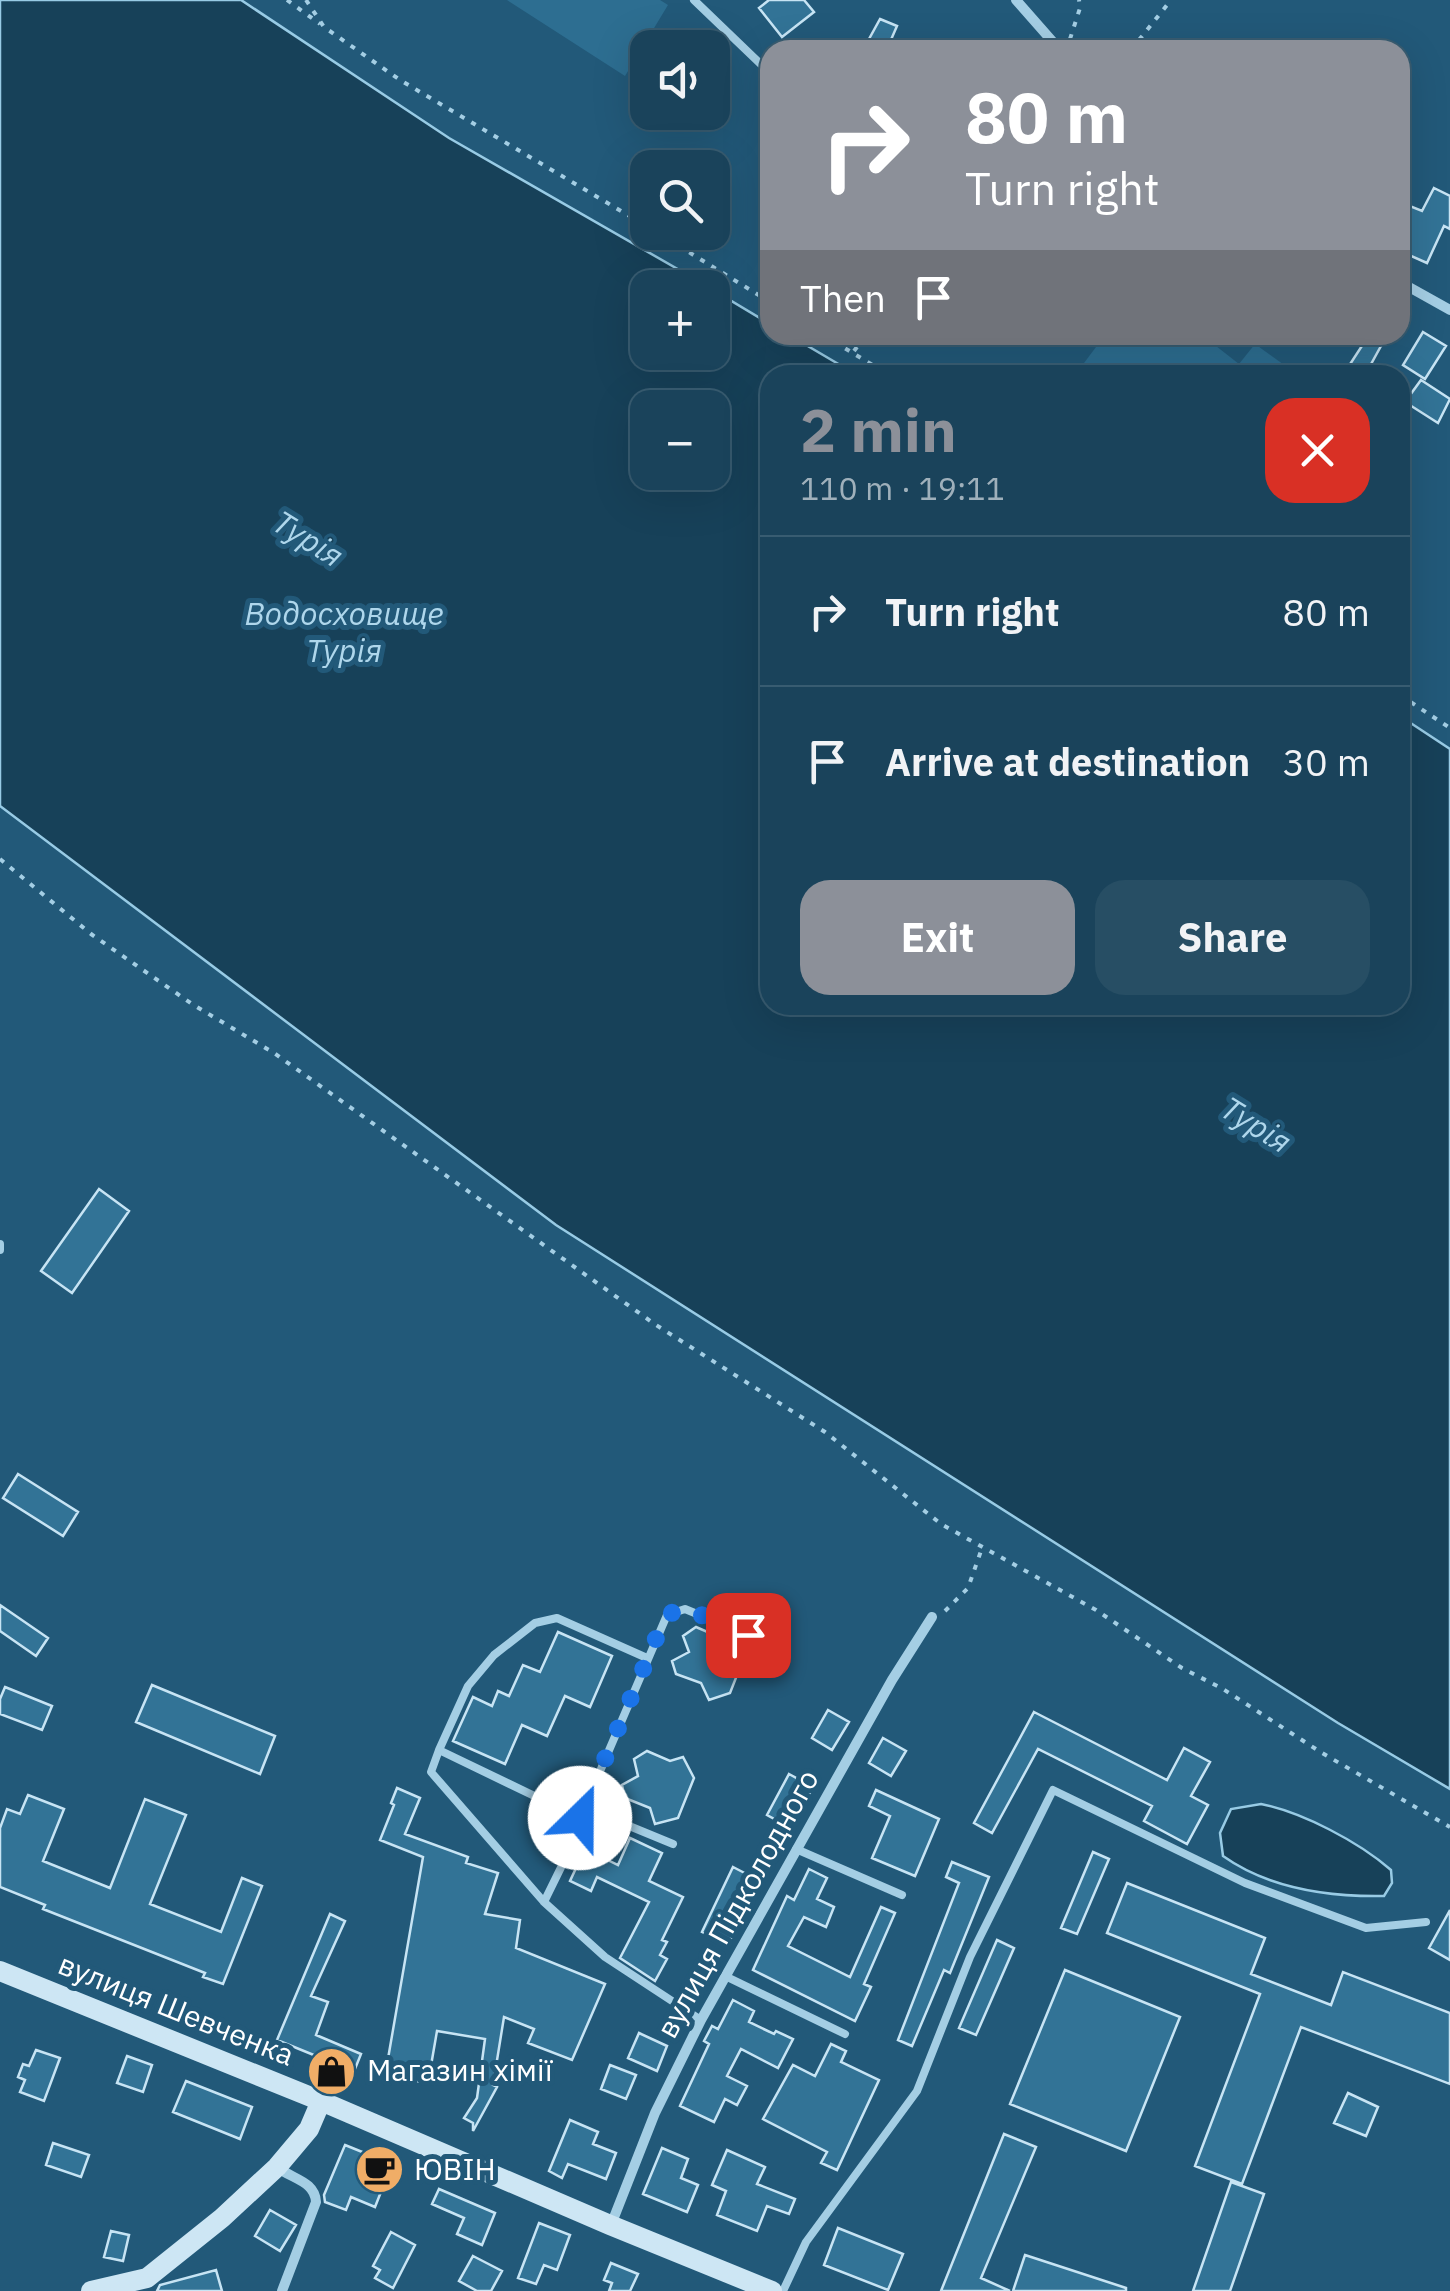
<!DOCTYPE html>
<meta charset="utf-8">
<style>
body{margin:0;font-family:"IBM Plex Sans",sans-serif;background:#274e64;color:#f1f3f6;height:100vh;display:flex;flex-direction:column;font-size:38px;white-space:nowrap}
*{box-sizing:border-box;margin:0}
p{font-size:32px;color:#9fb0bb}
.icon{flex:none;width:55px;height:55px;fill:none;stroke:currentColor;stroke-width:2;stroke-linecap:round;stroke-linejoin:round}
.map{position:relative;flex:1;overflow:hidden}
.side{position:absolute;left:760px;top:365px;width:650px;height:650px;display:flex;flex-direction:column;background:#1a435b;border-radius:30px;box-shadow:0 10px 40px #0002,0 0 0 2px #385c71}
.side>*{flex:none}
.hud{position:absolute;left:760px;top:40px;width:650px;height:305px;border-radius:30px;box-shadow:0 10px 40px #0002,0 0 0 2px #385c71;background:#8c9099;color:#fff;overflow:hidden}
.fabs{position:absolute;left:630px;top:30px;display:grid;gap:20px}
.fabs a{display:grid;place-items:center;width:100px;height:100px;border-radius:20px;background:#1a435b;box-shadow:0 10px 40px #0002,0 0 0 2px #385c71;font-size:50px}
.pin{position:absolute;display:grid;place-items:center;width:85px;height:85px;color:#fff;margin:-42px;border-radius:20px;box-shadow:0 5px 15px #0006}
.me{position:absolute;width:110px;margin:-55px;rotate:23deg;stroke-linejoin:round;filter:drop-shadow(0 0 8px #0008)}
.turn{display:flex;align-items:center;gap:35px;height:210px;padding:0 40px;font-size:45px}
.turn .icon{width:130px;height:130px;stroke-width:2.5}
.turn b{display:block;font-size:70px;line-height:85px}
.then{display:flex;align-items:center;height:95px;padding:0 40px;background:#0003;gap:20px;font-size:38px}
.round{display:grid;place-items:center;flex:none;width:105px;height:105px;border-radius:30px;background:#274e64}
.overview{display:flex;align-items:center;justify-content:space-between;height:170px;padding:0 40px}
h1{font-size:60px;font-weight:800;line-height:75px;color:#8c9099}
.button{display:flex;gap:20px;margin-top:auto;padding:20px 40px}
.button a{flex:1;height:115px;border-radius:30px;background:#8c9099;color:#fff;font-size:40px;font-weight:800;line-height:115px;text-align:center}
.button a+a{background:#274e64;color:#f1f3f6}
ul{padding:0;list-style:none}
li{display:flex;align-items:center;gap:30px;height:150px;padding:0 40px;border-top:2px solid #385c71}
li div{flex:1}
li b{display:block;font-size:38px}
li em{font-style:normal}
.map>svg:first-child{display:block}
</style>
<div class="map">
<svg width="1450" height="2291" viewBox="0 0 1450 2291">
<rect width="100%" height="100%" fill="#225979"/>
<path fill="#2d6e91" d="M507,0h153l8,5 -43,71z
M1105,335h97l37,29 16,-20 43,31h-198l-16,-12z"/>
<path fill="#174159" stroke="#98cbe5" stroke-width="2.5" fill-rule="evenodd" d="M0,0h241l208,138 260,149 -61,1v64h64l1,-62 57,34v11h19l68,40h-87v630h630v-289l50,33v1040l-112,-66 -782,-498 -556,-419zM648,408h64v64h-64z
M1261,1804c41,8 98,38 130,66l1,13 -8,13c-55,1 -116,-8 -161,-40l-3,-23 11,-24z"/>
<path fill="#327396" stroke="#c7e4f4" stroke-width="2.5" d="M769,0h35l10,12 -32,25 -23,-29z
M880,19l17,7 -7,16 20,8h-47z
M1434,188l16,8v33l-6,-3 -17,37 -27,-12v-49l22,9z
M1423,332l23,14 -21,33 -22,-14z
M1369,335h18l-22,40h-22z
M1421,380l29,19 -12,24 -33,-21z
M99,1189l30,22 -57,82 -31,-22z
M18,1474l60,38 -15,24 -60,-38z
M0,1605l48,33 -12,18 -36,-25z
M696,1627l23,10h14l12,18 -15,38 -21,7 -8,-17 -25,-9 -4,-13 17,-9 -6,-16z
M558,1632l54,24 -22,51 -25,-11 -18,40 -25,-11 -17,39 -52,-23 20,-44 19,9 6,-15 11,5 14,-31 17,7z
M152,1685l123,51 -15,38 -124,-52z
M5,1687l47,19 -10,24 -42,-16v-15z
M828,1710l21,12 -17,28 -20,-12z
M1034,1712l133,68 17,-32 26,14 -19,34 17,9 -21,39 -43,-23 8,-15 -114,-57 -46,84 -18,-10z
M883,1738l23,13 -15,25 -22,-13z
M647,1751l23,10 13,-4 11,21 -16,40 -23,6 -5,-16 -25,-10 -3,-13 16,-9 -4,-17z
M789,1774l24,13 -22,41 -24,-13z
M397,1788l23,10 -15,36 63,23 -2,6 32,10 -13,41 35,6 -4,28 89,36 -33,76 -44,-17 6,-14 -30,-12 -11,68 4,2 -24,44v-8l-9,-5 13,-20 8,-59 -48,-8 -9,52 -43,-7 38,-219 -43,-17 14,-35 -3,-2z
M876,1790l63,29 -24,57 -43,-18 18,-42 -21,-10z
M28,1795l36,14 -21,52 67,27 35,-89 41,16 -36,89 71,28 21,-54 20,8 -39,98 -20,-7 2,-4 -162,-64 2,-4 -45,-18v-59l7,-19 13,5z
M630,1838l32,15 -13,28 34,16 -21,43 5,2 -7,13 7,4 -12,22 -35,-23 29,-56 -52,-25 -6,14 -21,-10 15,-32 33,16z
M1093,1852l16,7 -32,75 -16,-6z
M952,1862l37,15 -39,96 -6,-3 -32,76 -14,-6 61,-157 -13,-6z
M733,1867l27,14 -32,63 -26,-12z
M809,1869l18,9 -10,21 17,8 -8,20 -22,-10 -16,29 62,31 31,-70 14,6 -31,71 7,3 -16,34 -102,-51 34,-74 7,4z
M1127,1883l138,55 -14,36 80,31 12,-33 107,41v71l-149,-57 -59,157 -47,-18 65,-172 -153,-61z
M1450,1910v50l-21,-12z
M330,1914l15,7 -34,75 17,6 -12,33 45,19 -6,15 -13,-5 -6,13 -15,-5 5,-12 -49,-20z
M997,1940l17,8 -38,87 -17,-7z
M1065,1970l115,47 -54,134 -116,-47z
M733,2000l21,11 -5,11 25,12 2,-3 17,8 -15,29 -37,-19 -14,27 20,10 -10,19 -12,-6 -11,23 -34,-16 29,-62 -5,-3 8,-15 6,3z
M639,2033l28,13 -10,25 -29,-13z
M831,2044l15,7 -5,11 38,18 -42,90 -16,-7 6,-11 -64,-33 30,-54 22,11z
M36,2050l24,8 -16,43 -24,-9 5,-12 -7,-3 5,-13 6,2z
M127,2056l25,9 -9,27 -26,-9z
M610,2065l26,10 -10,24 -25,-10z
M186,2081l66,26 -12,32 -67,-27z
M1348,2093l30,14 -12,29 -32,-13z
M570,2120l28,12 -5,12 23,9 -10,26 -38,-15 -6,14 -13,-7z
M1004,2134l32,13 -55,131 29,13h-69z
M53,2143l36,12 -8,22 -35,-12z
M345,2145l47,19 -17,43 -24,-10 -5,13 -21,-8 -1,-7z
M662,2148l26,11 -7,19 17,7 -11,27 -44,-18z
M727,2150l38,17 -8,17 38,15 -6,15 -22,-8 -10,25 -40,-16 9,-24 -14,-6z
M1231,2182l33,12 -34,97h-37z
M439,2189l56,24 -13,32 -25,-11 7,-16 -32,-14z
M270,2210l26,15 -16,26 -25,-15z
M539,2223l31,12 -13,35 -13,-5 -8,19 -18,-6z
M838,2228l65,26 -15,36 -64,-25z
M111,2231l18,4 -6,26 -19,-4z
M391,2232l24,13 -22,43 -18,-10 5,-8 -7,-4z
M1025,2255l101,33v3h-113z
M473,2256l29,15 -11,20h-14l-18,-10z
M611,2263l27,11 -8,17h-21l3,-8 -8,-3z
M216,2270l6,21h-65l3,-6z"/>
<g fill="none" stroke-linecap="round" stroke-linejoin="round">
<path stroke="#a4cee4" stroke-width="4" stroke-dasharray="5 8" stroke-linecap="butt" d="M287,0l33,24
M306,0l18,27 76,53 248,147
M1070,39l10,-31 -1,-8
M1131,50l40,-50
M656,232l114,70
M823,335l66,40
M854,351l12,-16
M1400,695l50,33
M0,859l91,75 101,70 82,49 382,272 169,107 116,92 155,86 86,58 41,21 99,64 128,74
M945,1611l23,-23 14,-40"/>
<path stroke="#a4cee4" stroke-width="8" d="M694,0l76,73
M0,1244v6
M439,1750l29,-64 26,-31 41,-32 22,-5 90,40
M580,1818l-141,-68 -8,22 113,130 61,55 96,63
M574,1841l48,-18 51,21
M796,1849l106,46
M544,1902l30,-61 6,-23 87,-203 18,-6 63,26
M725,1976l120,58
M783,2291l23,-49 111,-151 53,-134 83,-167 192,93 121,45 60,-6"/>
<path stroke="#a4cee4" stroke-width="10" d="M1016,0l44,50
M1400,282l50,28
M277,2167c15,12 38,14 39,35l-34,89
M611,2225l44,-112 46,-93 191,-340 40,-63"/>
<path stroke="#cde6f4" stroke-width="20" d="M0,1971l321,130 289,124 162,66
M91,2291l56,-13 75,-60 55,-51 32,-38 12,-28"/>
</g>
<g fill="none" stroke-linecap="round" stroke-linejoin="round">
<path stroke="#1a73e8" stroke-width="18" stroke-dasharray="0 32.4" d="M580,1818l86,-203 19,-7 63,27"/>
</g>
<defs>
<symbol id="shop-disc" viewBox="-11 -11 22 22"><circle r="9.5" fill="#f0ad67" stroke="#225979"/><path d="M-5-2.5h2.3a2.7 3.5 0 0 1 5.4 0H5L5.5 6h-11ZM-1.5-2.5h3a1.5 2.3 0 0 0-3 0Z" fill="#111"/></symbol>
<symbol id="cafe-disc" viewBox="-11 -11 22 22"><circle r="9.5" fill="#f0ad67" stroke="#225979"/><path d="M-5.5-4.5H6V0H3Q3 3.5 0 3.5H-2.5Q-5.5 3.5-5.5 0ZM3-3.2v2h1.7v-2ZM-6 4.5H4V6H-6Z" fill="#111"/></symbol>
</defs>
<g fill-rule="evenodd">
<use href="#shop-disc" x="304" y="2044" width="55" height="55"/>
<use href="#cafe-disc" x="352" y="2142" width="55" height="55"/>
</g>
<g text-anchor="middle" stroke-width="10" stroke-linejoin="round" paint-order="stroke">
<g font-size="30" fill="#fff" stroke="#225979">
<text transform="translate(738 1904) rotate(-61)" y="10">вулиця Підколодного</text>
<text transform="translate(176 2010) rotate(22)" y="10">вулиця Шевченка</text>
</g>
<g font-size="30" fill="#fff" stroke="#225979" text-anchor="start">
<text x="367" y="2081">Магазин хімії</text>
<text x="414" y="2180">ЮВІН</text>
</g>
<g font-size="32" font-style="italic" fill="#afd7ec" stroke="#225979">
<text transform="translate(308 539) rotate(32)" y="11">Турія</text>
<text x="344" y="625">Водосховище<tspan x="344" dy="37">Турія</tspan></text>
<text transform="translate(1256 1125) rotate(32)" y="11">Турія</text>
</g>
</g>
</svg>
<div class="fabs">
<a><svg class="icon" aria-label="sound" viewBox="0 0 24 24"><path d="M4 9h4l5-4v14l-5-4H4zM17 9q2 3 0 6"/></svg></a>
<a><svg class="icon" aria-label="search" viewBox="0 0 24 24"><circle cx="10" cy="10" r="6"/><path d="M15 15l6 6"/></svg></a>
<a>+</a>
<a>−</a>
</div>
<div class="pin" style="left:748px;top:1635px;background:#d93025"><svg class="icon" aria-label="arrive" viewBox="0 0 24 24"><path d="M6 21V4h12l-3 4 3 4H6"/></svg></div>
<svg class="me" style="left:580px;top:1818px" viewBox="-20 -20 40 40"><circle r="19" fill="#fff"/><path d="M0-13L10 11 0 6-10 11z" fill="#1a73e8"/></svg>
<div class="hud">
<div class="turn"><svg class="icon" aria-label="right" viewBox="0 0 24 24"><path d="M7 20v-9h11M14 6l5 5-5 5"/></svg><div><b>80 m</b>Turn right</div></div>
<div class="then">Then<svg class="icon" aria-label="arrive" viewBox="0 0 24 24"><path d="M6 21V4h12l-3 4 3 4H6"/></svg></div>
</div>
<section class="side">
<div class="overview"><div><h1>2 min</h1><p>110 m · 19:11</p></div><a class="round" style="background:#d93025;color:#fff"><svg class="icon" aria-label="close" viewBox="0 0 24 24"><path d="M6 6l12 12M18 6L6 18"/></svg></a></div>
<ul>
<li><svg class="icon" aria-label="right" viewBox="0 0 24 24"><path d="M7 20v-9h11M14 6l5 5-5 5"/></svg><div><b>Turn right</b></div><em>80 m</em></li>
<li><svg class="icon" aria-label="arrive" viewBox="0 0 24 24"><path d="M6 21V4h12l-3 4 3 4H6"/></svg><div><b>Arrive at destination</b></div><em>30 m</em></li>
</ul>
<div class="button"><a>Exit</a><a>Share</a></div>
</section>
</div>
